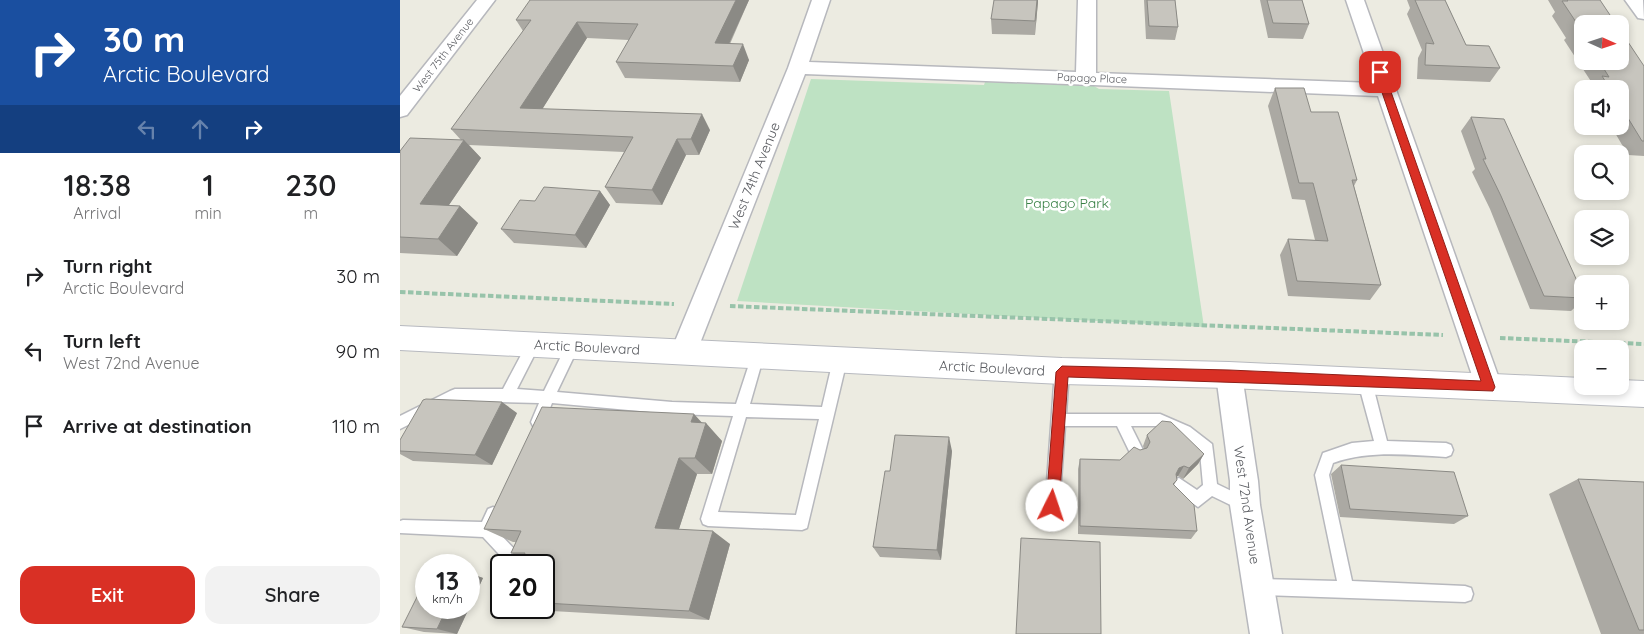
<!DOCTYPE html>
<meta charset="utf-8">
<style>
body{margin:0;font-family:Quicksand,sans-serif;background:#f2f2f2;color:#202124;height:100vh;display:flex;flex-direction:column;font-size:19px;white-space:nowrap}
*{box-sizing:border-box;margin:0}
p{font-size:16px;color:#757577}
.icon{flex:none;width:28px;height:28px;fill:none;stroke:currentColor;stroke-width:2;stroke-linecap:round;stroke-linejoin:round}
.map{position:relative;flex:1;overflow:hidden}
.side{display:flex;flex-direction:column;background:#fff;width:400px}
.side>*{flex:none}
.hud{background:#1a4fa0;color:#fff;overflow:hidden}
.needle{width:32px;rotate:93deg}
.fabs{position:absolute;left:1174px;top:15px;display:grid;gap:10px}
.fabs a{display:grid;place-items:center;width:55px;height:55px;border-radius:10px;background:#fff;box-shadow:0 2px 8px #0003;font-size:25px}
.speed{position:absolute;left:15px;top:554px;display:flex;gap:10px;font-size:25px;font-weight:700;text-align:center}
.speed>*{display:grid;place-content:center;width:65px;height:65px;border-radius:50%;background:#fff;box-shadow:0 2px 8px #0003;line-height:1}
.speed small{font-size:12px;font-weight:400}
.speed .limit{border:2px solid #111;border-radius:8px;background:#fff;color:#111}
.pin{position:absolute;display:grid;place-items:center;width:42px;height:42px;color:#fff;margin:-21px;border-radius:10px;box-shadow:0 2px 8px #0006}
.me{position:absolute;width:55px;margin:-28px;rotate:4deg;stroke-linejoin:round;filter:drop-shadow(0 0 4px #0008)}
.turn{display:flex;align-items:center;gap:18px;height:105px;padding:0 20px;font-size:22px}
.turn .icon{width:65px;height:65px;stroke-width:2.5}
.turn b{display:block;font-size:35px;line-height:42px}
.lanes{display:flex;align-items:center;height:48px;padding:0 20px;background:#0003;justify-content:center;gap:25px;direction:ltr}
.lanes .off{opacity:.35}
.eta{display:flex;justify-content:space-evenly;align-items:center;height:85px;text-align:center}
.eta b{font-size:30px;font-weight:600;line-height:35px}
.button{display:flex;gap:10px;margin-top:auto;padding:10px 20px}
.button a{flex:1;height:58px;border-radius:15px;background:#d93025;color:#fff;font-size:20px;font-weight:600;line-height:58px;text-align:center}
.button a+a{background:#f2f2f2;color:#202124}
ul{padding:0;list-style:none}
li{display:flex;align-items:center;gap:15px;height:75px;padding:0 20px}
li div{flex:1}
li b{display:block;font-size:19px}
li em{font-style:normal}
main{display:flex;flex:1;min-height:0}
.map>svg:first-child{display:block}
</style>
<main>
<section class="side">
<div class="hud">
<div class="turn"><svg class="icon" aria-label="right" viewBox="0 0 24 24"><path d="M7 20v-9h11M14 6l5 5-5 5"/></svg><div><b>30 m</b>Arctic Boulevard</div></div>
<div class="lanes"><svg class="icon off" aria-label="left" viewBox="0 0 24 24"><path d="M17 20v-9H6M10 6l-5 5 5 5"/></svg><svg class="icon off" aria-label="ahead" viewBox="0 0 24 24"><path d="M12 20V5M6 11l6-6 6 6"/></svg><svg class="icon" aria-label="right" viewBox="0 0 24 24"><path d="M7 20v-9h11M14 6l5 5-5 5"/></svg></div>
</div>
<div class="eta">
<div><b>18:38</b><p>Arrival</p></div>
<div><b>1</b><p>min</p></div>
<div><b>230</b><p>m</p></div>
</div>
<ul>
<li><svg class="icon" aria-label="right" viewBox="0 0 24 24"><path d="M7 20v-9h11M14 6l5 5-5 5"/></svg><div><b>Turn right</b><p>Arctic Boulevard</p></div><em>30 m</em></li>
<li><svg class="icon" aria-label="left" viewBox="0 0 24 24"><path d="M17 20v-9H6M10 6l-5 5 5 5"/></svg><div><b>Turn left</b><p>West 72nd Avenue</p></div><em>90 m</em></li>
<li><svg class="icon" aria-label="arrive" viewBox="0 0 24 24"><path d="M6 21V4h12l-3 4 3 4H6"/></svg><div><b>Arrive at destination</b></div><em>110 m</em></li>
</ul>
<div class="button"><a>Exit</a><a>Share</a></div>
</section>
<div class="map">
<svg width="1244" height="634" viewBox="0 0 1244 634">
<rect width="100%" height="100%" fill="#ecebe1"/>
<path fill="#bee2c3" d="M411,79l173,6 1,-3 109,4 5,3 70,2 35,236 -467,-26z"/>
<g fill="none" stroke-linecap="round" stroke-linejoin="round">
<defs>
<path id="lane" d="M134,338l5,2 1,4 -23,45 27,2 24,-49 5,-2 5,2 1,4 -22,46 115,10 64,2 16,-49 1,-4 5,-2 5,2 1,4 -14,49 72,3 11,-47 2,-4 5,-2 5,2 2,4 -40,168 -5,2 -94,-4 -5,-2 -2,-5 32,-103 -61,-2 -120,-11 -9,23 -5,2 -5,-2 -2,-4 8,-19 -83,-2 -56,28v-13l50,-25 5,-2h48l26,-49zM346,417l73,2 -23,96 -78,-3z
M662,365l5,2 2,4 -3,43h94l30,13 22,17 5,40 33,16 2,5 -2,5 -5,2 -33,-16 -14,11 -24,-17 -2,-5 2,-5 5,-2 18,12 6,-5 -3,-33 -20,-15 -21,-11h-28l13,26 -2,5 -5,2 -5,-2 -15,-31h-52l-7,97 -2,5 -5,2 -5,-2 -2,-5 11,-152 2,-4z
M965,376l5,2 2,4 15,59 59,2 5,2 2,5 -2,5 -5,2c-38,-2 -76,-7 -113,6l-4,12 23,106 113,5 6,2 2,6 -2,6 -6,2 -206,-7 -6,-2 -2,-6 2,-6 6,-2 78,2 -22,-106 8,-22 29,-10 22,-2 -16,-59 2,-4z
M93,507l5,2 2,5 -6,14 31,32 3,5h-19l-26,-28 -83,-4v-12l3,-1 79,2 6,-13z"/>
<path id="street" d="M77,0h18l-88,115 -7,2v-21z
M412,0h18l-21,62 267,10 2,-72h18v73l278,10 -28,-83h18l138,387 -4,8 -9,4 -9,-4 -4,-8 -98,-291 -573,-22 -108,277 -4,8 -9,3 -9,-3 -4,-8 117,-283z
M1225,0h18l1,19 -6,-1z
M829,363l9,4 4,8 16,106 2,24 22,129h-32l-20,-129v-24l-14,-106 4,-8z"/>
<path id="secondary" d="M0,326l662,32 167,4 353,16v8h38v-6l24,1v26l-415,-19 -167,-4 -662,-34z"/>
</defs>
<use href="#lane" stroke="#b7b8bd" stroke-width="3"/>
<use href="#street" stroke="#b7b8bd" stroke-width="3"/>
<use href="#secondary" stroke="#b7b9bf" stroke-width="2"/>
<path stroke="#98c3aa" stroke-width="4" stroke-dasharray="5.5 2.5" stroke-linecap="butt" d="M0,292l274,12
M330,306l713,29
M1100,338l144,6"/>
<use href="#lane" fill="#fff" fill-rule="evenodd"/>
<use href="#street" fill="#fff" fill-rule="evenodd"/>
<use href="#secondary" fill="#fff" fill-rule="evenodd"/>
</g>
<path fill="#aba9a3" d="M349,0l-19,44 19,16 -9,22 -115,-4 -9,-16 13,-22 -42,-2 -45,71 168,21 -11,25h-13l-24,50 -46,-2 -11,-16 19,-35 -155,-7 12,13 -32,47 11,1 18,17 -21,33 -57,-3v-102l61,-11 -10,-11 72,-98 -7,-11z
M638,0l-3,35 -43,-1 -1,-15z
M744,0h31l3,27 -3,13 -29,-1z
M860,0h42l7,24 -6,15 -35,-1z
M1007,0h38l21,45 34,23 -10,14 -73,-3 1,-21 4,-8 -15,-36 3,-6z
M1148,0h52l-18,24v37h38l24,5v90l-16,-1 -17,-29h9v-37h-28l2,-3 -30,-46 2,-2 -14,-22 3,-4z
M875,88l36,24 46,68 -3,6 27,99 -11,15 -82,-4 -8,-41 8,-16 27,1 -10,-40 -13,-1 -24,-93z
M1071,117l111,175v9l-11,10 -41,-2 -40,-100 -18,-37 3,-3 -14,-38z
M200,191l10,14 -24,43 -72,-5 -13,-14 34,-28z
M117,413l-25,52 -79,-4 -13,-7v-14z
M302,423l20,18 -10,33h-15l-18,55 51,15 -21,76 -157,-9 -12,-3h4v-43h-13l-9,-4 1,-3 -12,-5 5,-11h-3l-29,-13z
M747,435l57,19 -6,10 -15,15 -5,-3 -2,1 1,3 -3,5 23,46 -6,8 -113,-5v-65l2,-10 40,1 24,-11 -1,-3z
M552,451l-11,109 -61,-3 -7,-10z
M941,465l127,51 -14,8 -114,-7 -9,-43z
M1178,479l66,3v152h-43l-52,-140z
M69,573l14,5 -26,56 -33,-2 -22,-5 67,-19z"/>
<path fill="#8b8a85" d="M336,0h13l-27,59 -7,-16z
M637,0h1v2l-3,33z
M177,22l10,16 -54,86 -13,-16z
M343,44l6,16 -9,22 -7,-16z
M302,114l8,16 -11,25 -8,-16z
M277,139l9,16 -24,50 -10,-15z
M64,140l17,18 -43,63 -18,-17z
M200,191l10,14 -24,43 -11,-13z
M60,206l18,17 -21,33 -19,-17z
M102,402l15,11 -25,52 -17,-10z
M294,414l11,12 1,-3 16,18 -10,33 -17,-16 -4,-36z
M549,437l3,14 -11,109 -4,-10z
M804,454l-6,10 -15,15 6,-11z
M279,458l18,16 -22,67 -20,-13z
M784,466l-6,10 -5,2 6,-10z
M313,531l17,13 -21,76 -20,-9z
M69,573l14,5 -26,56 -20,-5 10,-21h22z"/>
<path fill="#c7c5be" stroke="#8b8a85" d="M130,0h206l-21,43 28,1 -10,22 -117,-4 22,-38 -61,-2 -57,86 182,6 -11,25h-14l-25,51 -47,-3 28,-50 -182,-8 80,-109h-15z
M594,0h43l-2,21 -44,-2z
M747,0h28l3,27 -29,-1z
M867,0h35l7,24 -36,-1z
M1015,0h30l21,45 23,1 11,22 -75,-3 1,-22 8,1z
M1167,0h33l16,24h-34v13l-7,-12h3l-16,-24h6z
M1220,30l24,36v75h-2l-22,-36v-16h-10l-8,-13 7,1 -10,-16h21z
M875,88h29l7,24h27l19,68h-5l29,105 -84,-4 -9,-42 40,2 -15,-58h-14z
M1071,117l33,2 78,173v6l-38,-2 -43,-100 -18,-37h3z
M10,138l54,2 -44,64 40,2 -22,33 -38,-2v-86z
M144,187l56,4 -25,44 -74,-6 19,-29 15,1z
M26,399l76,3 -27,53 -75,-4v-11l23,-40z
M142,407l152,7 -3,8 15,1 -11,35h-16l-24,70 58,3 -24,80 -145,-8v-38h-5l1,-3 -18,-1 3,-8h-14l10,-22 -37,-2z
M762,421l9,1 33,32 -15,14 -5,-2 -5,2 -3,6 1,6 -4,4 21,21 3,26 -117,-5v-67l40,1 14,-13 6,3 7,-2 3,-6 -3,-7z
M495,435l54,2 -12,113 -64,-3 12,-76h5z
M941,465l113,7 14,44 -118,-7z
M1178,479l66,3v148h-5z
M621,538l79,4 1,92h-85z
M26,579v29h21l-10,21 -35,-2z"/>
<path fill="#d93025" stroke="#8d1f18" d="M980,69l4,3 111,315 -2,4 -425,-14 -9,129 -2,5 -5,1 -4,-1 -2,-5 10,-134 6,-6 167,4 252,11 -106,-309z"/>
<g text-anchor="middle" stroke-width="5" stroke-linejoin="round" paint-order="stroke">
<g font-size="11" fill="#5a5c61" stroke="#fff">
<text transform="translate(43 55) rotate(-52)" y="4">West 75th Avenue</text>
<text transform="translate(692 78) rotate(2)" y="4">Papago Place</text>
</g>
<g font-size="14" fill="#5a5c61" stroke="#fff">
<text transform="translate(354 176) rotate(-68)" y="5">West 74th Avenue</text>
<text transform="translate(187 347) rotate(3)" y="5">Arctic Boulevard</text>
<text transform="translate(592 368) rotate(3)" y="5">Arctic Boulevard</text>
<text transform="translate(847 505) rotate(82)" y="5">West 72nd Avenue</text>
</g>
<g font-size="14" fill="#398146" stroke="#fff">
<text x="667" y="208">Papago Park</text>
</g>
</g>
</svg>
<div class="fabs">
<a><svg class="needle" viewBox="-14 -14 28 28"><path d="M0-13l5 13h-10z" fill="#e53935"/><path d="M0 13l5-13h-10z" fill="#757577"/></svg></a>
<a><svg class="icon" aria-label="sound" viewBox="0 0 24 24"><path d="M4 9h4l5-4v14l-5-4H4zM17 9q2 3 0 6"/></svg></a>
<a><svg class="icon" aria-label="search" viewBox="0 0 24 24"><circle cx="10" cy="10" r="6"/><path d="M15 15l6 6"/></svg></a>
<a><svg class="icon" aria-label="layers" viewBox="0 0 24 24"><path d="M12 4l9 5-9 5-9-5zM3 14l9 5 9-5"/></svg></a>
<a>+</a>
<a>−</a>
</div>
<div class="speed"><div>13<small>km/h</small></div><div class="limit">20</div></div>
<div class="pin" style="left:980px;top:72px;background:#d93025"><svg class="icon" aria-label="arrive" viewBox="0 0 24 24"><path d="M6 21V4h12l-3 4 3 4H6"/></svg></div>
<svg class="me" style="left:652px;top:506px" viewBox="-20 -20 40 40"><circle r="19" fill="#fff"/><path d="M0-13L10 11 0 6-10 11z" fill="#d93025"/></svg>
</div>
</main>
